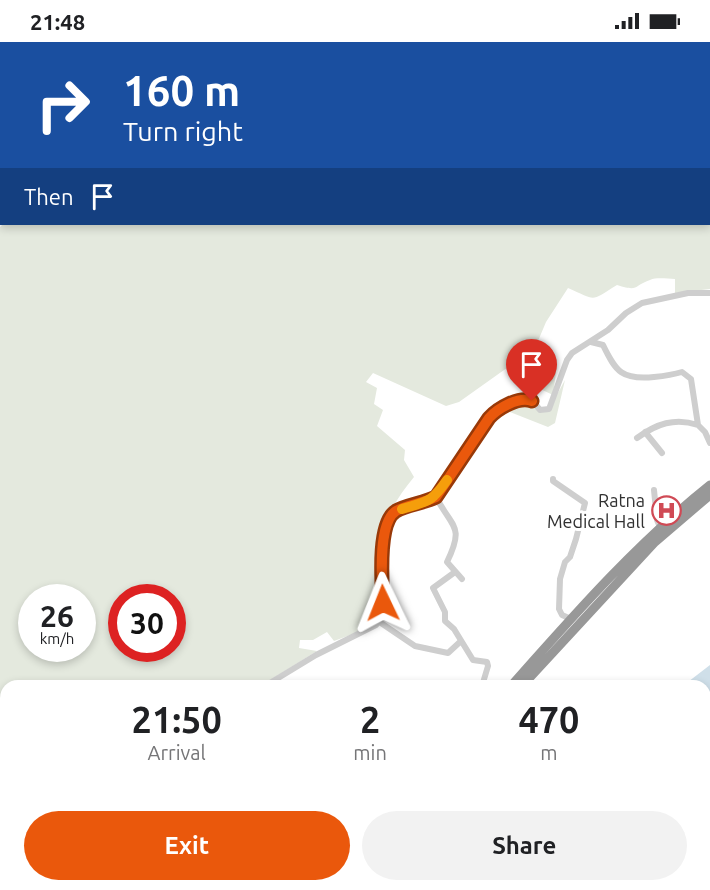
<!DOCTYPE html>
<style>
body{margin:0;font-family:Ubuntu,sans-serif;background:#f2f2f2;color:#202124;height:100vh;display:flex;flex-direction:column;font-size:22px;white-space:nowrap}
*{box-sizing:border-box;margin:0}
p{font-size:20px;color:#757577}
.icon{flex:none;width:33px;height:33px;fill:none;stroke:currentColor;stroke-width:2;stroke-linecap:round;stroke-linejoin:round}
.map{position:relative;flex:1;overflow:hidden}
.sheet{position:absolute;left:0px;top:638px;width:711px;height:212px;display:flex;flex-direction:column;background:#fff;border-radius:18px 18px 0 0;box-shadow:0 3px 9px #0003}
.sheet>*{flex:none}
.guide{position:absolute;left:0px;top:0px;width:711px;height:183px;box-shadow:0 3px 9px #0003;background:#1a4fa0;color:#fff;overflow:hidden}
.speed{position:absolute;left:18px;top:542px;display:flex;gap:12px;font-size:30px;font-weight:700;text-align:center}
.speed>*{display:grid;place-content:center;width:78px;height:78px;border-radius:50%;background:#fff;box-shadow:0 3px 9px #0003;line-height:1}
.speed small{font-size:15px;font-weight:400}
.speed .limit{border:9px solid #d22;background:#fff;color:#111}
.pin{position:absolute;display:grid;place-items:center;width:51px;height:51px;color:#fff;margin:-62px -26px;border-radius:50% 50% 50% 0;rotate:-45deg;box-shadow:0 0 6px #0007}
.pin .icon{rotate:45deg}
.me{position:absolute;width:66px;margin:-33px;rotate:358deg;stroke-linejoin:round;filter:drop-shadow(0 0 4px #0008)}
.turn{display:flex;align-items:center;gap:21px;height:126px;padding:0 24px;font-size:27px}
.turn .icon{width:78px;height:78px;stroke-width:2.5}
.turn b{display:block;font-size:42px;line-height:51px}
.then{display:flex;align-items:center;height:57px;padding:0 24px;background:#0003;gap:12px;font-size:22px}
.eta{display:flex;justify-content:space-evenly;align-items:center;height:102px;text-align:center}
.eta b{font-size:36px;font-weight:700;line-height:42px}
.action{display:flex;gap:12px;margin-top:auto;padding:12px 24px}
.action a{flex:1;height:69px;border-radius:36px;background:#ea580c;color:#fff;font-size:24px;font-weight:700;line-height:69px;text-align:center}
.action a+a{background:#f2f2f2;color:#202124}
.status{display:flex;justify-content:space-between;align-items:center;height:42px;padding:0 30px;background:#fff;direction:ltr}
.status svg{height:16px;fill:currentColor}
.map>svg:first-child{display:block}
</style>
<div class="status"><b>21:48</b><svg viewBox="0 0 49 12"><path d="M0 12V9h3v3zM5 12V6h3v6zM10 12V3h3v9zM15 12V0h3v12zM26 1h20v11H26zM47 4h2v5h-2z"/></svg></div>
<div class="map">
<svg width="710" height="848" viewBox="0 0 710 848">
<rect width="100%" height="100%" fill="#fff"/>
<path fill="#e4e9de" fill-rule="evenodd" d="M128,0h582v247l-35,4v-14c-8,0 -18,-2 -25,1 -17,6 -11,12 -33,5 -28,17 -19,16 -49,3l-22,34 -8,19 19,23 -4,31 -17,-8 -9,-13 -16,-9 -52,37 -13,4 -73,-33 -7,9 11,6 -3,16 9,6 -6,16 28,24 -1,10 10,17c-19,23 -34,48 -37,78 -2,23 7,40 -1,65l-23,14 -19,7 -7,-9 -14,8h-13l-1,8 18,3 -55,34 -256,1v199h219l1,5h-226v-663l3,-3h707v-180l-582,-1zM32,555h50v51h-50zM122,555h50v51h-50z
M565,338l-10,43 -7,4 -46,-18 25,-7 21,9z
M710,671v177h-85l-1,-5h81v-168z"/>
<path fill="#cfdfe9" d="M710,623v48l-5,4v-31l-21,-1z
M555,843h51l-3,5h-50z"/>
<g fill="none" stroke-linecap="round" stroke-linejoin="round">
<path stroke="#cecece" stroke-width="6" d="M199,0l2,2
M162,2v-2
M372,2l4,-2
M0,180l2,-1
M591,300l12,3c13,27 19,35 51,32 10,-1 18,-2 28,-5l9,7 7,46 7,7 5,11
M645,390l17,21
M637,396c19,-14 38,-21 61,-13
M553,437v2l32,22 -9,36 -6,18 -5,5 -5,17 -1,30 3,6 9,4
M654,448l3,30 3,7
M436,455c16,31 29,28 11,65l15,17
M455,530l-22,16 12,24v9l9,8 19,31 14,2 1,4 -6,20
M378,579l37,25 33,7 13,-12
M265,644l51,-31 60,-30 6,-9 -1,-58 2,-19 6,-20 6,-7 32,-10 9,-5 53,-79c7,-8 29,-21 40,-18 4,1 8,6 11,10l9,-1 18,-49 5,-7 36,-23 18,-17 16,-10 46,-10h22
M229,843l1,5
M314,843l5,5
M484,843l1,5
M263,848l10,-5
M285,848l2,-5"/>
<path stroke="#989898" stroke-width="9" d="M511,644c63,-71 125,-142 199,-201
M522,644l133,-144 55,-47
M348,848l3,-5
M358,848l3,-5"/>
</g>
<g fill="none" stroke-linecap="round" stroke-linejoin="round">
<defs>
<path id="route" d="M383,561c-1,-20 -6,-80 13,-92 10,-6 28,-8 40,-14l53,-79c9,-10 30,-22 43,-17"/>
</defs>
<use href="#route" stroke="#983908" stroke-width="15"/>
<use href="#route" stroke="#ea580c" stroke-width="10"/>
<path stroke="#f59e0b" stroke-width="10" d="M402,467c26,-8 29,-6 45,-29"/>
</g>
<defs>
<symbol id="hospital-ring" viewBox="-11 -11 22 22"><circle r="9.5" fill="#fff" stroke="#d04a55" stroke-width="1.5"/><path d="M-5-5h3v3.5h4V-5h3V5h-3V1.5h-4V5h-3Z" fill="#d04a55"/></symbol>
</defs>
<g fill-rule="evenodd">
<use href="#hospital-ring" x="650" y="452" width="33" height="33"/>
</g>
<g text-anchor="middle" stroke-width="6" stroke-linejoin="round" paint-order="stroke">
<g font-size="18" fill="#313131" stroke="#fff" text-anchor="end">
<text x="645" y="465">Ratna<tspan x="645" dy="21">Medical Hall</tspan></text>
</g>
</g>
</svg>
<div class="speed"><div>26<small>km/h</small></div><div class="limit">30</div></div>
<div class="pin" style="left:532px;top:359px;background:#d93025"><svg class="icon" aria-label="arrive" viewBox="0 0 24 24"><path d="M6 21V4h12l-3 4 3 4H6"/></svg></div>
<svg class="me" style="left:383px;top:561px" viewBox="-20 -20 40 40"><path d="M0-17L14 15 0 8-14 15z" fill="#ea580c" stroke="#fff" stroke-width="4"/></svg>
<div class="guide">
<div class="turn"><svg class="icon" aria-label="right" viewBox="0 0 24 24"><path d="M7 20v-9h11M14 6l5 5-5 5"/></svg><div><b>160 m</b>Turn right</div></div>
<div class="then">Then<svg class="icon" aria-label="arrive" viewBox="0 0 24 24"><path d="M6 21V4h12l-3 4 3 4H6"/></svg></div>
</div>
<section class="sheet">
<div class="eta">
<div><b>21:50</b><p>Arrival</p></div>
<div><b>2</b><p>min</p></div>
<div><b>470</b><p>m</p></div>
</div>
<div class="action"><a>Exit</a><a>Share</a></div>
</section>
</div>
